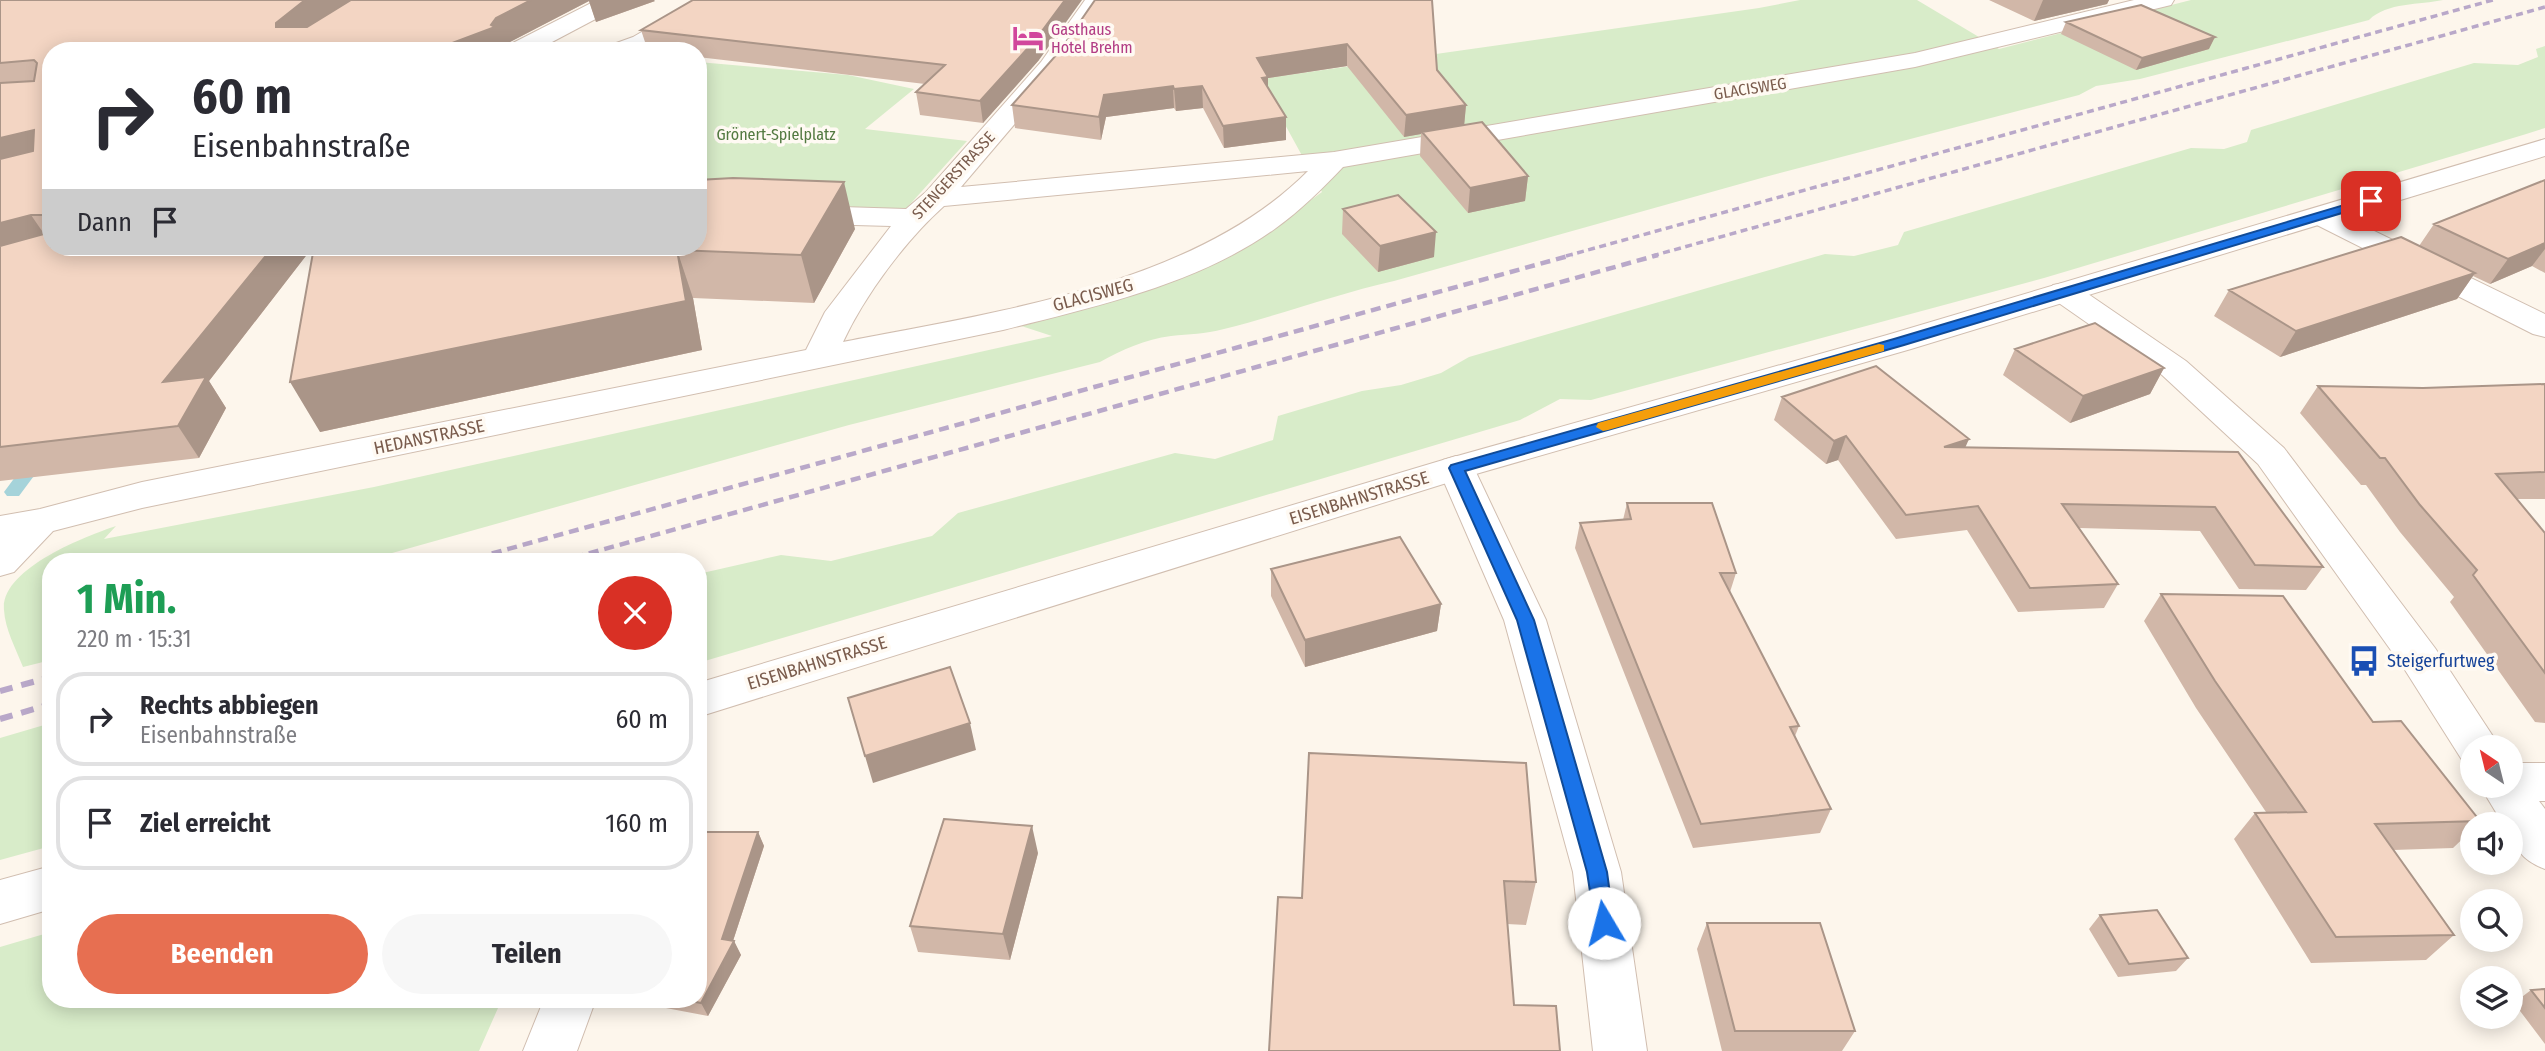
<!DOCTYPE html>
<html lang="de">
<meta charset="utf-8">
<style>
body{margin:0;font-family:"Fira Sans Condensed",sans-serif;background:#f7f7f7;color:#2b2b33;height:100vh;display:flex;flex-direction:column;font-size:26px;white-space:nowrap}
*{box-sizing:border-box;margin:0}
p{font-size:23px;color:#7c7c81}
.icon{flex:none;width:38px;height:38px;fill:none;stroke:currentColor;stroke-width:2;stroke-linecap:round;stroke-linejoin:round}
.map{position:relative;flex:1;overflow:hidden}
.sheet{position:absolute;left:42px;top:553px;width:665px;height:455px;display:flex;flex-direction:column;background:#fff;border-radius:28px;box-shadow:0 4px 18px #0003}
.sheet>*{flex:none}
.banner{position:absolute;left:42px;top:42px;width:665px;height:214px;border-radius:28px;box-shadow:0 4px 18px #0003;background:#fff;color:#2b2b33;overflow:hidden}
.needle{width:46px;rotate:325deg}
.buttons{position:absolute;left:2460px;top:735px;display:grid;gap:14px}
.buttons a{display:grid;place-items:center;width:63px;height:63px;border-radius:50%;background:#fff;box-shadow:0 4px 18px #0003;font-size:35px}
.pin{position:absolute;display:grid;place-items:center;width:60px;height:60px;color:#fff;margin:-30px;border-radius:14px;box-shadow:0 4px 10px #0006}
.me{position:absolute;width:77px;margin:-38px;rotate:352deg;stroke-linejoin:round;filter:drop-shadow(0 0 5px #0008)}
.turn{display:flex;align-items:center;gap:24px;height:147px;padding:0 35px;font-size:32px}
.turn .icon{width:91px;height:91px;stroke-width:2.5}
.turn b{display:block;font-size:49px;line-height:60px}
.then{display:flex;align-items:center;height:66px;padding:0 35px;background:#0003;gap:14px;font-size:26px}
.round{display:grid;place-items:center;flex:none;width:74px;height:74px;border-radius:37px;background:#f7f7f7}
.overview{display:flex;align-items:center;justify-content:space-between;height:119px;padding:0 35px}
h1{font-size:42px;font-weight:700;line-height:52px;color:#1e9e55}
.button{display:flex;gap:14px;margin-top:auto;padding:14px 35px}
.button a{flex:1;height:80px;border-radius:42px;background:#e76f51;color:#fff;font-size:28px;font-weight:700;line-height:80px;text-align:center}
.button a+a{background:#f7f7f7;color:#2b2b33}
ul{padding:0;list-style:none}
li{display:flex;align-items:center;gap:21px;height:94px;margin:0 14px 10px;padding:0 21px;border:4px solid #e1e1e2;border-radius:28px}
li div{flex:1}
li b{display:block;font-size:26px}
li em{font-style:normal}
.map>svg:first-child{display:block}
</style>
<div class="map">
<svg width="2545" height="1051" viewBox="0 0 2545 1051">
<rect width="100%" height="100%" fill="#fdf6ec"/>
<path fill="#d8ecc9" d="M1800,0h117l82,49 192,-49h252c-23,5 -56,2 -74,20l-229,59 -44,7 -17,9 -314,82 -371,104c-58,13 -113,34 -170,48 -20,5 -34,5 -53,7 -26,3 -49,14 -71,26l-251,63 -489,137h-309v98l-28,7c-7,-18 -18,-38 -19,-57 -4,-41 82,-74 112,-84l-12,13 270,-52 678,-151 -49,-16 131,-36 156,-69 32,-23 -62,-113 499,-71z
M2545,46v82l-22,7 -479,143 -453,122 -31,-1 -40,21 -822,243v-89l83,-19 50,6 101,-25 26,-23 217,-60 40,6 58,-19 5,-24 84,-25 39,-6 40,-12 28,-16 356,-103 29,2 44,-11 6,-13 287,-84 33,1 23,-7 4,-12 223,-67 44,2 20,-8 -2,-8z
M698,62l150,13 66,14 -49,40 102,12 -63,70 -153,-12 -53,2z
M51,723v123l-51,14v-122z
M51,932v67h451l-23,52h-479v-104z"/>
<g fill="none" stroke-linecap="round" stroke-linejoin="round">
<path fill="#a5d3da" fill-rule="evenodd" d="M36,456l6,1 2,4 -2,4 -23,31h-12l-3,-4 3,-4 23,-31z"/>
<defs>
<path id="minor" d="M597,0h28l-3,5 -87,46h-31l3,-5z
M697,0h27l-3,5 -70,42 -10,4h-36l3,-5 25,-9z
M1085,0h23l-49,72 -98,115 373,-35 581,-99 219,-53h40l-3,5 -256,62 -572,100c-21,22 -42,43 -67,61 -77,56 -182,79 -273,102l-861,178 -89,23 -39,41 -14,4v-60l40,-7 102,-27 664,-132 19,-38 66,-86 -144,-4 -49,2v-18l49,-2 159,5 20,-17 115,-130zM1308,171c-113,114 -313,141 -465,171 22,-47 62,-101 101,-136z
M2321,207l10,3 214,104v23l-12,-3 -222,-112 -5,-6 5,-6z
M2064,283l11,2 111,76 98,87 151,200 65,99h-27v16l-11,-3 -57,-90 -147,-206 -96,-89 -109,-76 -5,-7 5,-7z
M1456,456l13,4 5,8 72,152 75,252 26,179h-54l-20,-179 -69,-252 -66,-152 5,-8z
M2511,763h34v38h-6l6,8v60c-21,-8 -34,-21 -34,-45h-8l-23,-38h31z
M544,999h52l-19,52h-54z"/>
<path id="tertiary" d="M2545,139v17l-634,193 -442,127 -771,241v-34l745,-223 444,-125z
M51,866v43l-51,15v-44z"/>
</defs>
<use href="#minor" stroke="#d1beb0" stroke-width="2"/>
<use href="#tertiary" stroke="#d1beb0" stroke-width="2"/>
<use href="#minor" fill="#fff" fill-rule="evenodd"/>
<use href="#tertiary" fill="#fff" fill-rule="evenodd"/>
<path stroke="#b9a8c9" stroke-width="3.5" stroke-dasharray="7 4.5" stroke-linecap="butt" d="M1566,256l927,-256
M1652,256l893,-249"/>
<path stroke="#b9a8c9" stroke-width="4.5" stroke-dasharray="10 6" stroke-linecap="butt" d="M461,562l1111,-307
M558,562l1100,-307"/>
<path stroke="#b9a8c9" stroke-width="6" stroke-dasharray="13 9" stroke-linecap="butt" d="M0,691l51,-14
M0,719l51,-15"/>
</g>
<path fill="#d1b7a8" d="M0,0l655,1 -59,21 -7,-21 -83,43 -3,4 -452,3v196l261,1 -103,133 17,27 -27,50 -199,23z
M1432,0l5,70 29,35 -2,20 64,51 -3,25 -57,12 -48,-57 1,-22 -17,3 -57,-71 -79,12v10l18,52 -62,8 -21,-40 -27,3 -2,-3 -68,9 -5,23 -86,-12 -3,-23 47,-53z
M1989,0h120l-2,4 -73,17z
M2066,22l143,27 -73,21 -75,-36z
M641,30l398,30 -56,63 -63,-8 -4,-23 9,-8 -227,-27v-6h-50z
M2545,180v93l-13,-7 -42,18 -17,-8 -16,23 -177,58 -66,-41 15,-26 190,-44 15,-22z
M1343,209l91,48 -56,15 -36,-38z
M855,229l-41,74 -121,-5 9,52 -382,82 -6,-185z
M2015,349l149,19 -14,26 -80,29 -67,-48z
M2545,384v115h-28l28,34v190l-10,-1 -85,-120 4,-5 -54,-65 -34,-47h-5l-61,-72 18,-27 105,2z
M1782,397l183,51 273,4 85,115 -17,23 -67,-1 -39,-58 -121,-3 39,56 -14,24 -86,4 -51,-82 -71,9 -58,-79 -12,4 -52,-44z
M1627,503l109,70 -6,19 69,134 -4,10 36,73 -11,24 -127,15 -118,-300 5,-25 43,-3z
M1271,569l170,35 -4,27 -132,36 -34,-71z
M2161,594l212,128 107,99 -3,3h-4v5l-20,19 -60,2 61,85 -28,25 -115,3 -77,-124 21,-26 11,-1 -70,-104 -52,-87z
M1309,753l227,129 -10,43 -19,-1 7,81 46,46 -258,-153z
M758,832l6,14 -31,95h1l7,14 -33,61 -79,-15 -1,-2h70z
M1038,853l-28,107 -92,-8 -8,-26z
M2100,915l88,43 -12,13 -58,6 -29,-48z
M1707,923l148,108 -13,20h-120l-25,-102z
M2545,989v55l-31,-41 17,-13z"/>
<path fill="#aa9588" d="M305,0h56l-72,49 -13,-22v-4z
M531,0h123l1,1 -59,21 -7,-21 -83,43 -3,4 1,3h-73z
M1065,0h17l-43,60 -56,63 -3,-22z
M2043,0h66l-2,4 -73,17z
M2215,37l-6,12 -73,21 6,-12z
M1347,44v22l-79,12v21l-11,-41z
M1173,86l1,22 -68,9 -5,23 -2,-23 5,-22z
M1202,86l1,22 -27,3 -2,-22z
M1466,105l-2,22 -42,5 -1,2 -17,3 2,-22z
M1286,117v23l-62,8 -1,-22z
M34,130l17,25 -51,15v-32z
M1528,176l-3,25 -57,12 2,-25z
M844,182l11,47 -41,74 -13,-48z
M31,215l20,29 -51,14v-35z
M1436,232l-2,25 -56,15 2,-26z
M2545,243v6l-13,17 -42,18 18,-25z
M273,247l39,1 -103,133 17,27 -27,50 -21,-32 -15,-44z
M677,250l16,48 9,52 -382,82 -30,-50z
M2475,273l-18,26 -177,58 16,-26z
M2164,368l-14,26 -80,29 13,-27z
M1846,436l-8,24 -12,4 8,-23z
M1969,439l-10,23 -15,-15z
M1441,604l-4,27 -132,36v-27z
M970,723l6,27 -103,33 -8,-27z
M1032,826l6,27 -28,107 -7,-26z
M758,832l6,14 -33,101 3,-6 7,14 -33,61 -7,-13z"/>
<path fill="#f3d5c3" stroke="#aa9588" stroke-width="2" d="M0,0h305l-29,23v4h31l44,-27h180l-35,18 -5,7 4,2 -64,24h-380v164h-20l-31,8v-64l33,-8 1,-21 -34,8v-55l34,-2 3,-18 -3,-3 -34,3z
M693,0h372l-29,39 -56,62 -64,-9 29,-27 -304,-35z
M1095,0h337l5,70 29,35 -60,10 -59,-71 -90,14 11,19 -6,1 24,39 -63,9 -21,-40 -28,3 -1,-3 -69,9 -5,22 -87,-12 47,-53z
M2141,5l74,32 -73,21 -76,-36z
M1482,122l46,54 -58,12 -48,-56z
M733,178l111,4 -43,73 -124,-5 9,51 -396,81 24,-135h384v-67z
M2545,180v63l-37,16 -74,-35z
M1398,195l38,37 -56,14 -37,-37z
M51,232v15h222l-110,135 43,-5 -28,49 -178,21v-201z
M2401,237l74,36 -179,58 -67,-41z
M2095,323l69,45 -81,28 -68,-47z
M1876,366l93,73 -25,8 294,5 85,115 -68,-2 -40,-58 -153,-3 56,80 -88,4 -52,-82 -72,9 -60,-79 -12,5 -52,-44z
M2545,384v88l-49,2 49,59v140l-72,-98 4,-5 -57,-65 -35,-47h-5l-62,-72 105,2z
M1627,503h85l24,70h-16l79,153 -9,1 41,82 -130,15 -121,-301 51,-4z
M1400,537l41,67 -136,36 -34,-71z
M2161,594l122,2 90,126 28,-1 79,100 -105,3 79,111 -118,2 -81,-124 51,-1 -91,-131z
M950,667l20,56 -105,33 -17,-58z
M1309,753l217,10 10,119 -32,-1 10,124 42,1 4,45h-291l9,-154 24,1z
M944,819l88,7 -29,108 -93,-8z
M698,832h60l-36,107 12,2 -33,62 -20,-4h17z
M2157,910l31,48 -59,6 -29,-49z
M1707,923h113l35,108h-120z
M2545,989v19l-14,-18z"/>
<path fill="#1a73e8" stroke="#114b97" stroke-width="2" d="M2371,197l6,4 -2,2 -471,142 -439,126 69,149 73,252 7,51 -3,7 -7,2 -8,-2 -9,-58 -70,-252 -68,-152 2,-3 443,-126z"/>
<path fill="#f59e0b" d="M1879,344l5,1v6l-276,79 -5,1 -7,-4 2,-4z"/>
<defs>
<symbol id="hotel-bare" viewBox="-9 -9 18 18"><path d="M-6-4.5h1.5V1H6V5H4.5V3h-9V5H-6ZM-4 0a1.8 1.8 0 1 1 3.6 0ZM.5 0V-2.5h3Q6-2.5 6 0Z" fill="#d1479c" stroke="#fffaf3" stroke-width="2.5" paint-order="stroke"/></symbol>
<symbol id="bus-bare" viewBox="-9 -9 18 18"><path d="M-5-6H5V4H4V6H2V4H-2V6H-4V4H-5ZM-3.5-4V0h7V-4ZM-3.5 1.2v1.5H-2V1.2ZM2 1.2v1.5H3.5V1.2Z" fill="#1a4fb4" stroke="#fffaf3" stroke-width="2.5" paint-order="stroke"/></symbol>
</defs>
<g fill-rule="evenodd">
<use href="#hotel-bare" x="1006" y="16" width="44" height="44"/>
<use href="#bus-bare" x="2342" y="639" width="44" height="44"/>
</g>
<g text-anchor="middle" stroke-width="7" stroke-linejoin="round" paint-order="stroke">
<g font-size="16" fill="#b23c85" stroke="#fffaf3" text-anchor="start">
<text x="1051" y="35">Gasthaus<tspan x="1051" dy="18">Hotel Brehm</tspan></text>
</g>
<g font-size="16" fill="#7a5c4d" stroke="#fffaf3">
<text transform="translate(1750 88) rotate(-9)" y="6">GLACISWEG</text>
<text transform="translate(953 175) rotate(-47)" y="6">STENGERSTRASSE</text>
</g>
<g font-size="16" fill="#537a41" stroke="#fffaf3">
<text x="776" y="140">Grönert-Spielplatz</text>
</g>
<g font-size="18" fill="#7a5c4d" stroke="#fffaf3">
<text transform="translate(1093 295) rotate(-15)" y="6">GLACISWEG</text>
<text transform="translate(429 437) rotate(-12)" y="6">HEDANSTRASSE</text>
<text transform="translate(1359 498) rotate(-17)" y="6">EISENBAHNSTRASSE</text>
<text transform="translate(817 663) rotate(-17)" y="6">EISENBAHNSTRASSE</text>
</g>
<g font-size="18" fill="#164399" stroke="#fffaf3" text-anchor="start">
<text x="2387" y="667">Steigerfurtweg</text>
</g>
</g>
</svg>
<div class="buttons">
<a><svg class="needle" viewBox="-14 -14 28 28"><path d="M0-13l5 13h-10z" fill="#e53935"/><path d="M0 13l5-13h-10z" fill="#7c7c81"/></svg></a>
<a><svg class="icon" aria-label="sound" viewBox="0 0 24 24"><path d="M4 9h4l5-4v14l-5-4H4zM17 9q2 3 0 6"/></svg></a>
<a><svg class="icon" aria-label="search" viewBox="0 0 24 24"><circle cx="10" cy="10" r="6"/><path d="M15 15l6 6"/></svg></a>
<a><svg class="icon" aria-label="layers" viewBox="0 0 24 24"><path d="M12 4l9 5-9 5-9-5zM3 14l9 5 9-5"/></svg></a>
</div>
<div class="pin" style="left:2371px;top:201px;background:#d93025"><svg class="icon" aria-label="arrive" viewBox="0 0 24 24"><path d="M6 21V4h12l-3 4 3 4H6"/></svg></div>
<svg class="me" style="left:1604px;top:923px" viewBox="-20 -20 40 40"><circle r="19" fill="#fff"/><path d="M0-13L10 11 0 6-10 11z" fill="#1a73e8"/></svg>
<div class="banner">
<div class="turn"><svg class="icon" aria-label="right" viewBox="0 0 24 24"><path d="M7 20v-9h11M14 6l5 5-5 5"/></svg><div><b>60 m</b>Eisenbahnstraße</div></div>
<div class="then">Dann<svg class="icon" aria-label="arrive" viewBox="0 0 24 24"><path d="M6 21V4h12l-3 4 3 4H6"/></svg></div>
</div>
<section class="sheet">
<div class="overview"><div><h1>1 Min.</h1><p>220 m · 15:31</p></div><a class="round" style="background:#d93025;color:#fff"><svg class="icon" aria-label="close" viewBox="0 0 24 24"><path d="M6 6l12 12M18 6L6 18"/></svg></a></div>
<ul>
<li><svg class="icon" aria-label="right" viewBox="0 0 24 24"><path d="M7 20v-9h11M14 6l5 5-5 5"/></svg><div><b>Rechts abbiegen</b><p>Eisenbahnstraße</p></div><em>60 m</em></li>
<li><svg class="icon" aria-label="arrive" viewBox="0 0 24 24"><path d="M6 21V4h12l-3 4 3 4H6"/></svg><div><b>Ziel erreicht</b></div><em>160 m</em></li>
</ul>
<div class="button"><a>Beenden</a><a>Teilen</a></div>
</section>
</div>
